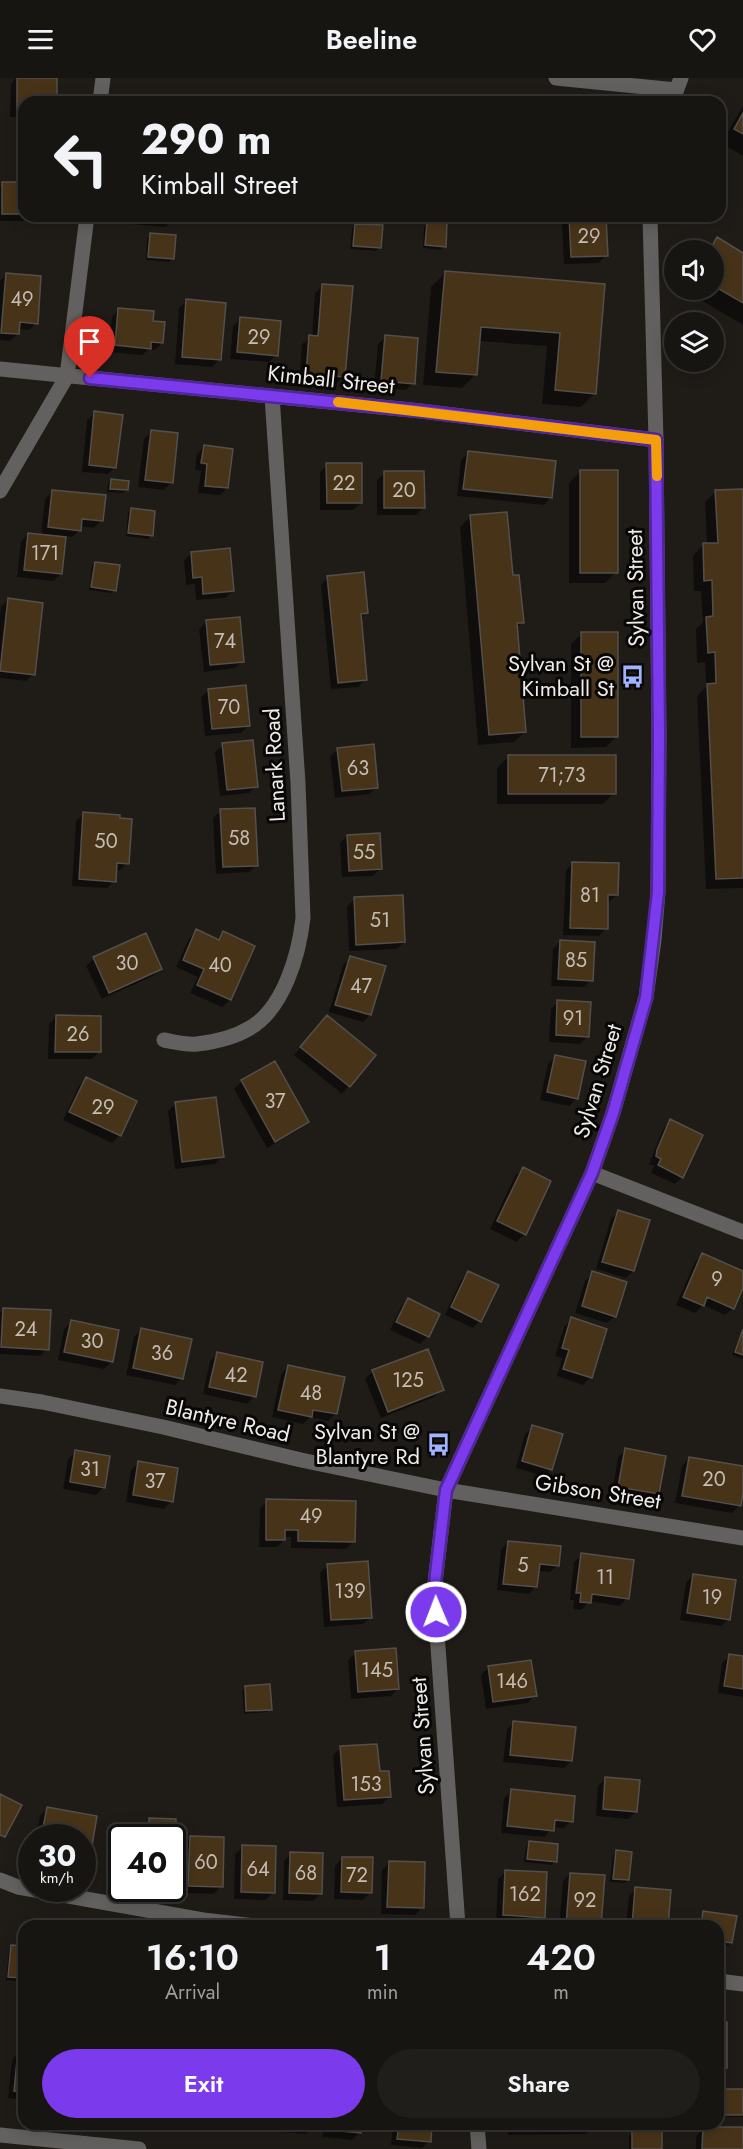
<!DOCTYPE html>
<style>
body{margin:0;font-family:Jost,sans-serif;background:#201e1b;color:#f1f3f6;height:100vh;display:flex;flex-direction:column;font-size:22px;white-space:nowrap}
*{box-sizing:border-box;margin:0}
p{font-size:20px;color:#9e9f9f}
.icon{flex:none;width:33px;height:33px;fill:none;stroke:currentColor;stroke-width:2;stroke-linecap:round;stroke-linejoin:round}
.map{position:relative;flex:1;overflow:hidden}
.sheet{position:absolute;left:18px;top:1842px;width:706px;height:210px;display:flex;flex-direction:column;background:#171512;border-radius:18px;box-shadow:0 3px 15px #0003,0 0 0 2px #363432}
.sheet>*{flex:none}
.guide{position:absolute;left:18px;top:18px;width:708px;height:126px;border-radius:18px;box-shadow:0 3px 15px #0003,0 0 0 2px #363432;background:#171512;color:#f1f3f6;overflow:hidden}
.controls{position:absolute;left:664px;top:162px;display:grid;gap:12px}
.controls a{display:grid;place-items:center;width:60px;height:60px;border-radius:50%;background:#171512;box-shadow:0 3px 15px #0003,0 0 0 2px #363432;font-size:30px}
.speed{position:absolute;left:18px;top:1746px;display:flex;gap:12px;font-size:30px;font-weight:700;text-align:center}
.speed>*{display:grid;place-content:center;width:78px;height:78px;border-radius:50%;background:#171512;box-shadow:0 3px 15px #0003,0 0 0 2px #363432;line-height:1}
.speed small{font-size:15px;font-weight:400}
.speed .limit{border:3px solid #111;border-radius:9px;background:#fff;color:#111}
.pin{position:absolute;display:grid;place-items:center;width:51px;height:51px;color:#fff;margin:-62px -26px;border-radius:50% 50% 50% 0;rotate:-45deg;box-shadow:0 0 6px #0007}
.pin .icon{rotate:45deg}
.me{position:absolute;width:66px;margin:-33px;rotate:359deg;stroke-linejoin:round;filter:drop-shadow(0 0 4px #0008)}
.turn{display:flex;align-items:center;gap:21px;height:126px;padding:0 24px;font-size:27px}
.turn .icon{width:78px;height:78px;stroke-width:2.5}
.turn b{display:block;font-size:42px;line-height:51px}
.eta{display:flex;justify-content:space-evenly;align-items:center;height:102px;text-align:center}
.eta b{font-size:36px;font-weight:600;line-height:42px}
.button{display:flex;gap:12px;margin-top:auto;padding:12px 24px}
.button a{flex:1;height:69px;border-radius:36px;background:#7c3aed;color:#fff;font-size:24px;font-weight:600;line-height:69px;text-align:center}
.button a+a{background:#201e1b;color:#f1f3f6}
header{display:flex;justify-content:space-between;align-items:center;height:78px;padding:0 24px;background:#171512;font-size:27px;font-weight:600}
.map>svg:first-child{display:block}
</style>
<header><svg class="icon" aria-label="menu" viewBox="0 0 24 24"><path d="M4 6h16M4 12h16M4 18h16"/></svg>Beeline<svg class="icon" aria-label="heart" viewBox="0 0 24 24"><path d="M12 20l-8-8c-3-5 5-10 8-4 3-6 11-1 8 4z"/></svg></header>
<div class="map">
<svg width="743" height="2071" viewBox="0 0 743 2071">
<rect width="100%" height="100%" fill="#1f1c18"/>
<path fill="#0007" d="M16,0h39v24h-31v15h-14l1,-33z
M743,28v50l-22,-13z
M2,105l22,1v32h10l-5,5h-29v-35z
M131,138h42v3l-7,8 -36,-3z
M605,138l1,39 -7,8 -35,1 -2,-40 8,-7z
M428,145l16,23 -3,4 -18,-2 1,-21z
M355,147l25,23 -4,3 -26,-2 2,-20z
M151,157l22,24 -4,3 -23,-2 1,-22z
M718,161l25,15v71l-59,-35h30v-40h-8z
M445,195l158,12 -8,108 -14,14 -39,-3 5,-58 -69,-5 -2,33 -14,14 -39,-3 8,-98z
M6,197l30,48 -7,7 -11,-1v5l-8,7 -10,-1v-59z
M323,207l21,92 -8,7 -37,-3 3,-37 10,-7 3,-44z
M187,223l32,59 -7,7 -37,-3 4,-56z
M119,231l32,13 11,21 -7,7h-7l-6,5 -34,-3 4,-35z
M240,241l36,36 -7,7 -39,-3 3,-33z
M386,259l27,46 -7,7 -32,-2 4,-44z
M95,335l20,54 -7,7 -26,-2 5,-52z
M151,354l20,51 -7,7 -26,-3 6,-48z
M204,369l23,41 -7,7 -22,-2 3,-22 -6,-1 2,-16z
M468,375l83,45 -7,7 -87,-9 4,-36z
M327,387l34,38 -8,7h-33v-38z
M580,394l36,100 -11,11h-36v-100z
M385,395l38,35 -7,7h-39v-35z
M111,402l16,10 -4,3 -16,-1 1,-8z
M743,412v398l-37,1 -9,-193 9,-9 -1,-25 -8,1 -1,-34 7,-7 -2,-31h-7l-1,-35 10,-11h4l-2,-43 11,-11z
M53,413l48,30 -7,7 -14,-2v4l-8,7 -7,-1 -4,38 -8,7 -36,-4 4,-35 7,-8 13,2 4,-37z
M131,432l20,25 -3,4 -22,-3 2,-23z
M471,438l40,61 11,45 -6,7 9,103 -11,10 -36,3 -18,-218z
M192,475l41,38 -8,7 -29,2 -1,-16 -9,1 -2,-25z
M95,485l20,27 -4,3 -22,-3 3,-24z
M328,499l39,35 -7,8 6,59 -8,8 -27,2 -10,-104z
M8,522l25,74 -7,7 -26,-3v-64l1,-7z
M206,544l37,39 -8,7 -31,4 -5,-43z
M582,555l35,103 -11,11 -35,1v-104z
M209,612l40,35 -8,8 -36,3 -4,-39z
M223,667l33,41 -7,7 -29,3 -5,-44z
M338,671l39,38 -8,7 -34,4 -5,-42z
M508,679l106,36 -11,11h-106v-36z
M221,733l35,54 -7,7 -33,2 -3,-56z
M84,736l43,49 -7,7h-5l-1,11 -7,7 -35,-2 4,-65z
M347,758l33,33 -7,7 -31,1 -2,-34z
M573,785l44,32 -8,7h-2l-1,26 -7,8 -36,-1 3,-64z
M355,821l49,43 -7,7 -48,2 -2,-45z
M196,853l20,9 7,-7 30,14 -23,53 -8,7 -32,-14 8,-16 -22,-10 13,-28z
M145,857l15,34 -7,7 -51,23 -16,-33 8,-7z
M561,863l30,39 -7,7 -33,-1 2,-37z
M351,880l19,57 -7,7 -34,-10 14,-47z
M558,924l30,34 -8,8 -31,-2 2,-33z
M56,939l43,35 -7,7h-44l1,-35z
M327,939l47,38 -32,39 -48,-39z
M556,978l21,42 -8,8 -29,-6 8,-36z
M274,985l33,59 -7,7 -33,19 -33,-59 8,-8z
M86,1001l49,23 -15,33 -8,8 -49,-23 16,-34z
M175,1026l47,52 -7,8 -40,5 -7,-58z
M671,1043l11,56 -7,7 -24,-11 3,-7 -5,-2 14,-35z
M523,1091l26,12 -25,53 -7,8 -27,-13 25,-53z
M619,1134l14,59 -7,7 -30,-9 15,-50z
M702,1177l41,18v11l-10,24 -8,7 -22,-10 -8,8 -19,-8 19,-43z
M469,1194l11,49 -7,7 -28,-13 16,-35z
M593,1195l22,43 -8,7 -32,-10 10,-32z
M408,1222l30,14 -11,23 -7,7 -30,-14 11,-23z
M4,1231l43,40 -7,7 -40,-2v-41z
M572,1241l19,58 -8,8 -26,-9 5,-18 -7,-2 9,-29z
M71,1244l47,9 -7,31 -7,7 -46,-9 6,-31z
M743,1251v30l-11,-4z
M141,1252l41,48 -7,7 -49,-10 8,-38z
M217,1276l37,42 -7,8 -44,-10 7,-33z
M288,1289l47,47 -7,7 -18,-4 -7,7 -31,-7 9,-43z
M373,1293l69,19 -8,7 -53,21 -16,-39z
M533,1349l18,42 -7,7 -28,-8 9,-34z
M626,1372l31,44 -7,7 -38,-7 6,-37z
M76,1374l28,35 -8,8 -33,-6 5,-30z
M689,1380l54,10v16l-4,22 -7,7 -57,-10 7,-37z
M138,1385l33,38 -7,8 -38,-7 5,-32z
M267,1423l87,40 -8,8 -55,-1v-11h-7v3l-7,7h-18l1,-39z
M508,1464l50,23 -8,7 -12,-1 -2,15 -7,8 -32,-4 4,-40z
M582,1477l45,43 -7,8 -31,-5 -7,9 -9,-1 1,-9h-4l4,-38z
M328,1487l43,52 -8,7 -39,3 -4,-54z
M693,1497l36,44 -8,7 -41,-6 6,-37z
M356,1575l42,36 -7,7 -40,3 -3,-39z
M730,1578l13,2v39l-25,-4 4,-30z
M488,1590l47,27 -7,8 -42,6 -5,-34z
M245,1609l25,22 -3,3 -23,2 -2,-23z
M514,1644l57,39 -7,7 -61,-6 4,-32z
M341,1670l48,49 -7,7 -45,3 -4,-52z
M606,1700l30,34 -8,7 -32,-3 2,-30z
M512,1713l59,30 -7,7 -12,-1 -7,10 -44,-4 3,-35z
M47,1731l49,8 -7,34 -7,7v-20h-46l4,-22z
M150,1742h24l-2,52v-34h-30v-11z
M190,1760l31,48 -7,8 -33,-1 2,-48z
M529,1764l26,19 -3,4 -28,-3 2,-16z
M243,1769l30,45 -7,8 -32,-1 1,-45z
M616,1774l12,28 -3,3 -15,-1 3,-27z
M291,1775l29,41 -7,7 -30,-1 1,-39z
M342,1780l28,35 -7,7 -29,-1 1,-33z
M389,1785l34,44 -8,8 -34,-1 1,-44z
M506,1793l37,46 -7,7 -40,-2 2,-43z
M570,1796l29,52h-40l4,-45z
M636,1811l31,37h-41l3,-30z
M704,1835l31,4 -4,25 -3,4 -10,-2v-18h-19l2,-10z
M12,1868l12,1v35l-18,-2 3,-30z
M718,1945l8,44 -8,7z
M19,1974l5,1v47l-16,-2 4,-38z
M720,2012l23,1v26h-25v-25z
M279,2046h35l-8,10 -28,-2z
M324,2046h36l-1,9 -7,7 -30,-3z
M393,2046h38l-2,17 -7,7 -31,-3z
M507,2046h87v2l-8,8 -78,1z
M703,2051h40v20h-47v-13z
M632,2055l28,16h-31v-13z"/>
<path fill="#473318" stroke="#534f4b" stroke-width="1.5" d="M17,0h40v24h-33v8h-7z
M180,19l41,4v1h-42z
M743,35v21l-9,-5z
M2,104h22v32h-22z
M137,138h38l-1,4z
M569,138h37l2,40 -37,1z
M427,144l20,1 -1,24 -21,-2z
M355,146l28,1 -2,23 -28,-2z
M150,155l26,2 -2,24 -26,-2z
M717,159l26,16v50l-29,-17v-36h-4z
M445,193l160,13 -9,110 -41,-4 5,-57 -79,-6 -4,48 -41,-3z
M6,195l35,3 -3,48 -18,-2 -1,12 -18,-1z
M322,206l31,2 -8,91 -39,-3 3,-39 9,1z
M186,221l40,4 -5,57 -39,-3z
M118,230l36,3 -1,10 12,1 -2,21 -12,-1v7l-36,-4z
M240,239l41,4 -3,35 -41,-4z
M385,257l33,3 -3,46 -34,-3z
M94,333l29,4 -7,53 -27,-3z
M151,352l27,3 -5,50 -28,-3z
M204,367l29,4 -5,39 -23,-2 2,-22 -6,-1z
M468,373l88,10 -4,37 -89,-9z
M326,385h36v40h-35z
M580,392h38v103h-38z
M384,393h40l1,37h-41z
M111,401l18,2 -1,9 -18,-1z
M743,411v389l-27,1 -9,-195 9,-1 -1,-31 -7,1 -2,-36 7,-1 -1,-36 -8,1 -1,-38h15l-3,-53z
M52,412l54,5 -3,26 -21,-2 -1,12 -33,-4z
M131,430l24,3 -2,25 -25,-3z
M507,434l6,63h6l5,48h-7l9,109 -37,3 -19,-220z
M28,455l38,4 -4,37 -38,-4z
M230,470l4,43 -31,3 -1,-17 -9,1 -2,-26z
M95,484l25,3 -4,26 -25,-4z
M364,494l4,41 -7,1 6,66 -29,3 -11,-107z
M8,520l35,5 -8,72 -35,-4z
M240,539l4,45 -34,3 -4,-45z
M581,554h37v105h-37z
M246,607l4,41 -38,3 -4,-40z
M253,662l5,47 -31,3 -5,-47z
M374,666l4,44 -36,3 -5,-43z
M508,677h108v39h-108z
M255,730l3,58 -35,1 -3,-58z
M83,734l37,3v3l12,1 -3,45 -12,-1 -1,19 -37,-3z
M380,755l2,36 -33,2 -2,-36z
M572,784l47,1 -1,32h-10v34l-38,-1z
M403,817l2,47 -49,3 -2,-48z
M196,851l23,11 4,-9 32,15 -24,54 -34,-15 7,-16 -21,-9z
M146,855l16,36 -53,24 -16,-36z
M560,862l35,2 -2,39 -35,-2z
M350,878l36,10 -15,49 -36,-10z
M557,922l34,2 -2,35 -33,-2z
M56,937l45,1v36h-46z
M327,937l49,40 -26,32 -50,-40z
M555,977l31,6 -8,38 -31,-7z
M275,983l34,61 -34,20 -34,-62z
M86,999l51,24 -16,35 -52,-24z
M216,1019l8,60 -42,5 -7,-60z
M670,1041l33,16 -20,43 -25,-13 3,-6 -5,-3 1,-6z
M523,1089l28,14 -25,54 -29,-14z
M618,1132l32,10 -16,51 -32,-9z
M702,1175l41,18v17l-9,21 -27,-12 -3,9 -21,-9z
M468,1193l31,14 -18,37 -30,-15z
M592,1193l35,11 -11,35 -34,-11z
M408,1220l32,16 -11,23 -33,-15z
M3,1230l48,2 -2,40 -48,-3z
M571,1239l36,12 -15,49 -29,-9 6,-19 -7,-2z
M71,1242l48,10 -6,32 -49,-10z
M141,1250l51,11 -9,40 -50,-11z
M743,1251v26l-8,-3z
M428,1271l16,41 -56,22 -16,-42z
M217,1274l46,10 -7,35 -47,-10z
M288,1287l57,12 -8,37 -24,-4 -1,7 -34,-7z
M532,1347l31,9 -11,36 -30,-9z
M625,1370l41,8 -7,38 -41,-7z
M75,1372l35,6 -5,32 -35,-6z
M689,1379l54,9v26l-2,14 -59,-10z
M138,1383l40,7 -5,34 -40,-7z
M266,1421l90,2 -1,41 -57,-1v-11h-13v10h-19z
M508,1463l53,5 -2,20 -19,-2 -3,23 -34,-3z
M581,1475l53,7 -5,39 -37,-5 -1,9 -11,-1 1,-9h-5z
M368,1483l4,57 -41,2 -4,-56z
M693,1496l43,6 -6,40 -43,-7z
M396,1570l3,41 -41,3 -3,-41z
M729,1576l14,2v33l-19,-3z
M531,1582l6,36 -44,6 -5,-36z
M270,1606l2,26 -26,1 -1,-25z
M513,1643l63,6 -4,34 -62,-6z
M377,1666l3,27h9l2,26 -47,3 -4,-54z
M605,1699l35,3 -3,32 -34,-3z
M511,1711l64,7 -2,26 -18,-2 -1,11 -47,-5z
M0,1716l22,11 -17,32 -5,-2z
M47,1729l50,9 -6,36 -9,-1v-13h-41z
M149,1740l27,1 -1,53h-3v-34h-23z
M190,1758l34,1 -1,50 -35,-1z
M529,1763l29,3 -1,18 -30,-3z
M242,1767l34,1 -1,47 -34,-1z
M616,1772l16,2 -3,28 -16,-1z
M290,1774l33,1 -1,41 -33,-1z
M342,1779h31l-1,36 -31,-1z
M389,1783l36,1 -1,46 -37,-1z
M505,1792l42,2 -2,46 -42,-3z
M570,1795l35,2 -4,51h-35z
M635,1809l36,3 -3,36h-36z
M703,1833l34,5 -5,27 -14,-2v-15h-17z
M11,1867l13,1v32l-16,-1z
M718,1944h9v46h-9z
M18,1973h6v41l-10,-1z
M720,2011h23v26h-23z
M285,2046h31l-1,4z
M330,2046h32l-1,9 -32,-3z
M399,2046h33l-1,18 -34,-3z
M514,2046h81v3l-80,2z
M703,2049h40v22h-41z
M632,2053h30v18h-30z"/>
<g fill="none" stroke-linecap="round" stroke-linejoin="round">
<path stroke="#63615f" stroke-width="15" d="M556,0l120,12
M100,24l3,-24
M0,291l421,42 235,29
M0,413l67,-115 20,-160
M164,962c11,2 22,5 33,4 18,-2 38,-7 53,-16 34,-20 49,-74 53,-110l-5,-135 -26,-387
M592,1095l151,59
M0,1318l42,6 121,25 138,33 145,30 297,48
M0,1802l18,7 185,33 53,6
M718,1903l25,3
M0,2057l139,14"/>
<path stroke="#63615f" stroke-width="15" d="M672,24l9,-24
M458,1848l-24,-335 12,-101 146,-317 21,-60 33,-116 8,-57 4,-48 1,-158 -3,-294 -6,-224
M477,2046l2,25"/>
</g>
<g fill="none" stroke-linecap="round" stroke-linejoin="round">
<defs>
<path id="route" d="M90,300l331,33 235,29 3,294 -1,158 -12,106 -33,115 -21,60 -146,317 -12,101 2,21"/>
</defs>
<use href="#route" stroke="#51269a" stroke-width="15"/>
<use href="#route" stroke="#7c3aed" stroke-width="10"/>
<path stroke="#f59e0b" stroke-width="10" d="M338,324l318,38 1,36"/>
</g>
<defs>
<symbol id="bus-bare" viewBox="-9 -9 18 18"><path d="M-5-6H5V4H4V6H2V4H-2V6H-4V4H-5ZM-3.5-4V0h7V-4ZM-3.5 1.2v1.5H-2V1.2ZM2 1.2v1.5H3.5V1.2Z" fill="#a1b3fd" stroke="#080706" stroke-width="2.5" paint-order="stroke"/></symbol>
</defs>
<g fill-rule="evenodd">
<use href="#bus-bare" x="616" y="582" width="33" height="33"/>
<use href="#bus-bare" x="422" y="1350" width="33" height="33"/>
</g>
<g text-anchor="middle" stroke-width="6" stroke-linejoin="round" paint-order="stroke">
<g font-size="20" fill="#c4bdb5">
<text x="589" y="165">29</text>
<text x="22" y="228">49</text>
<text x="259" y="266">29</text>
<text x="344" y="412">22</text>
<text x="404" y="419">20</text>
<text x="45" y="482">171</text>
<text x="225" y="570">74</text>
<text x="229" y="636">70</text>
<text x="358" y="697">63</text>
<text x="562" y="704">71;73</text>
<text x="239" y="767">58</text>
<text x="106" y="770">50</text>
<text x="364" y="781">55</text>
<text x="590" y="824">81</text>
<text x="380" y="849">51</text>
<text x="576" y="889">85</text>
<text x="127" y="892">30</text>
<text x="220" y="894">40</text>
<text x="361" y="915">47</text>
<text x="573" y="947">91</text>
<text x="78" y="963">26</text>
<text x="275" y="1030">37</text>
<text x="103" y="1036">29</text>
<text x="717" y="1208">9</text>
<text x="26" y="1258">24</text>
<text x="92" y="1270">30</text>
<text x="162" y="1282">36</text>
<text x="236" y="1304">42</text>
<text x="408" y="1309">125</text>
<text x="311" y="1322">48</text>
<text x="90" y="1398">31</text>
<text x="714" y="1408">20</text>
<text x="155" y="1410">37</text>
<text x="311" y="1445">49</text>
<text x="523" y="1494">5</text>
<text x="605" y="1506">11</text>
<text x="350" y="1520">139</text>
<text x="712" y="1526">19</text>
<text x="377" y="1599">145</text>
<text x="512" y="1610">146</text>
<text x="366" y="1713">153</text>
<text x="206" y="1791">60</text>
<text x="258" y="1798">64</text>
<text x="306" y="1802">68</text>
<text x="357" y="1804">72</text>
<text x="525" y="1823">162</text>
<text x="585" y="1829">92</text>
</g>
<g font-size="22" fill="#eeebe9" stroke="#080706">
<text transform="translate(331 301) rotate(6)" y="8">Kimball Street</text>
<text transform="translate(635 510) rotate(-91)" y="8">Sylvan Street</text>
<text transform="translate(274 687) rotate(-93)" y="8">Lanark Road</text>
<text transform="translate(597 1003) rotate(-73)" y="8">Sylvan Street</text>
<text transform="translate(228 1342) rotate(13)" y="8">Blantyre Road</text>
<text transform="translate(598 1413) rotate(9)" y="8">Gibson Street</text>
<text transform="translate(422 1658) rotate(-94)" y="8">Sylvan Street</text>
</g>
<g font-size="22" fill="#eeebe9" stroke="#080706" text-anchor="end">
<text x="614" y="593">Sylvan St @<tspan x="614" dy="25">Kimball St</tspan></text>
<text x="420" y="1361">Sylvan St @<tspan x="420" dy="25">Blantyre Rd</tspan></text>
</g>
</g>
</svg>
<div class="controls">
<a><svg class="icon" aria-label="sound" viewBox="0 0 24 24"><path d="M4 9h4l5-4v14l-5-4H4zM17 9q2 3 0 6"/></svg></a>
<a><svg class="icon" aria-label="layers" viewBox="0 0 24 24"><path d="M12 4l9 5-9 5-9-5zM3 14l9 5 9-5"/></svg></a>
</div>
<div class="speed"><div>30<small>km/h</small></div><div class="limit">40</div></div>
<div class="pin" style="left:90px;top:300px;background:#d93025"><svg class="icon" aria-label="arrive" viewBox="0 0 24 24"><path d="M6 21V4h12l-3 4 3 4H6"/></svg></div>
<svg class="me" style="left:436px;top:1534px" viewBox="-20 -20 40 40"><circle r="17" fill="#7c3aed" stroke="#fff" stroke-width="3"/><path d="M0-11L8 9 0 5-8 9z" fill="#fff"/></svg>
<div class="guide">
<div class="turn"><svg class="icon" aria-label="left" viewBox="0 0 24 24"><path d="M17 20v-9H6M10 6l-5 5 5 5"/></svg><div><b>290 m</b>Kimball Street</div></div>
</div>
<section class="sheet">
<div class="eta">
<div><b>16:10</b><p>Arrival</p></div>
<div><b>1</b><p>min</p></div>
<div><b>420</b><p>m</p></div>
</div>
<div class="button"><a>Exit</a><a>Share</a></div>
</section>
</div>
